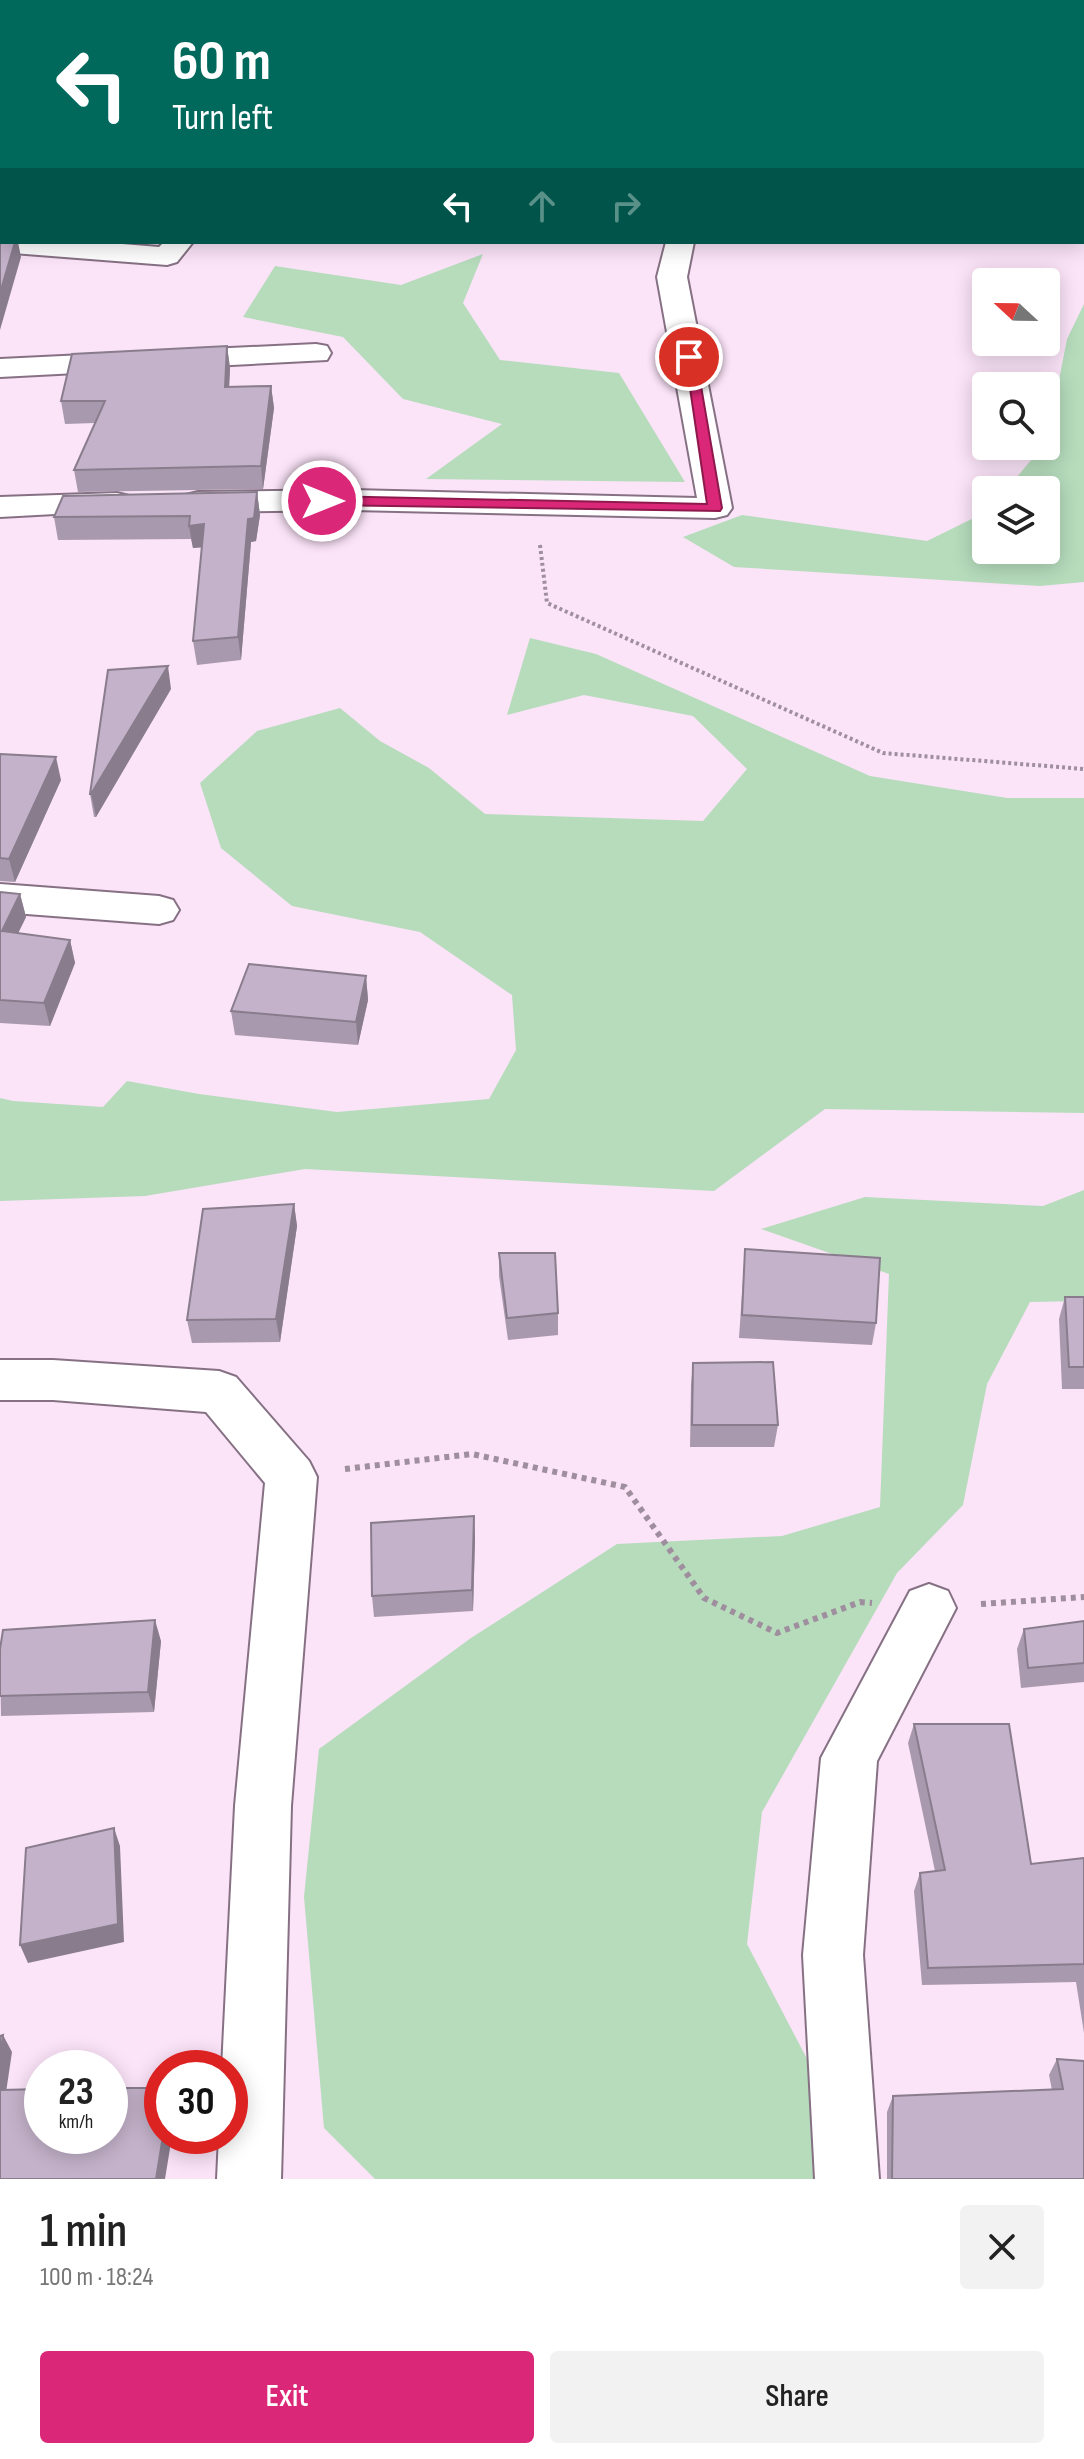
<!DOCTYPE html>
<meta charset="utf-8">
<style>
body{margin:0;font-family:"Sofia Sans Condensed",sans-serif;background:#f2f2f2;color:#222;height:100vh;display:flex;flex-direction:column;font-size:30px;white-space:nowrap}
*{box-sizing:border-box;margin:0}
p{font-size:26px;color:#767676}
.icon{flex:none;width:44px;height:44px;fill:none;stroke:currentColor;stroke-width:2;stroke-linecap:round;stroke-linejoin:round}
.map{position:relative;height:2179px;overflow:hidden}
.sheet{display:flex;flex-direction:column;background:#fff;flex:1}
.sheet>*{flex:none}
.hud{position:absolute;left:0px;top:0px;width:1084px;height:244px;box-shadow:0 4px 20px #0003;background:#00695c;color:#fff;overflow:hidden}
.needle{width:52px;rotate:292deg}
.fabs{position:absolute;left:972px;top:268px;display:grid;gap:16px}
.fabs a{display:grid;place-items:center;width:88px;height:88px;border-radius:8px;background:#fff;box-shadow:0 4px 20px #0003;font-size:40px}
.speed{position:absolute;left:24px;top:2050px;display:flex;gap:16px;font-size:40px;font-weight:700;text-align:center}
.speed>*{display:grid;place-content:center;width:104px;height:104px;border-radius:50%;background:#fff;box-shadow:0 4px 20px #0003;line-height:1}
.speed small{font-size:20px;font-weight:400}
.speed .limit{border:12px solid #d22;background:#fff;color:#111}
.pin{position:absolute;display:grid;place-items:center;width:68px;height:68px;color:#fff;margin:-34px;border:4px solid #fff;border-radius:50%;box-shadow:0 2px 8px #0007}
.me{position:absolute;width:88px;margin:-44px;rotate:90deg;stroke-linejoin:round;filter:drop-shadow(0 0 6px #0008)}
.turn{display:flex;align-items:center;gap:28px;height:168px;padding:0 40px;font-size:36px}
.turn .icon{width:104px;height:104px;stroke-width:2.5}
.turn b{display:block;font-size:56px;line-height:68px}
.lanes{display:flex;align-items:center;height:76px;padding:0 40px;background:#0003;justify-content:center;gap:40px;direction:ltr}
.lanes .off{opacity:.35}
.round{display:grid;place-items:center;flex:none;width:84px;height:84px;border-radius:8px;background:#f2f2f2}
.overview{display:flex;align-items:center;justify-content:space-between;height:136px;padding:0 40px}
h1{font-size:48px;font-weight:600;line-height:60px}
.primary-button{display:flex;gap:16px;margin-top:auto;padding:16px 40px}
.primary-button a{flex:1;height:92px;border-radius:8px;background:#db2777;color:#fff;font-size:32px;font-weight:600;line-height:92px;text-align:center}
.primary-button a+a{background:#f2f2f2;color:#222}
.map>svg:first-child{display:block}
</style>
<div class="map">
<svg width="1084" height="2179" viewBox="0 0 1084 2179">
<rect width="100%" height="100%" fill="#fbe3f8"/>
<path fill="#b6dcbc" d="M887,0h197v225l-2,-223z
M483,254l-20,49 37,57 119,13 66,109 -259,-3 76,-55 -99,-25 -60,-62 -100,-20 32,-51 126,19z
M1084,304v278l-44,4 -306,-19 -51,-30 59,-22 185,26 59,-29v38h60v-60h-40l37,-44h3l21,-107z
M530,638l66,16 274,122 137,22h77v315l-259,-4 -111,82 -409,-22 -160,27 -145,5v-103l13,3 90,6 24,-26 72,13 138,18 152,-13 27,-49 -4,-55 -92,-63 -128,-26 -71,-58 -21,-65 57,-52 83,-23 40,33 49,27 56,46 218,7 44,-52 -54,-53 -109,-21 -77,20z
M1084,1190v111l-54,1 -43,82 -24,121 -66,68 -135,239 -15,132 70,134 29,101h-471l-51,-51 -20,-231 15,-148 152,-111 146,-94 165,-8 98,-29 9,-233 -128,-45 104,-32 178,9z"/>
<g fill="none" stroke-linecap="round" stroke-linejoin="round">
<path fill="#689db8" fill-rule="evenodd" d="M1082,27h2v36h-2z"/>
<defs>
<path id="street" d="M0,6h2v14h-2z
M1084,78v16l-2,1v-16z
M0,234l2,8h96l61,5 5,-5h29l-16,20 -10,3 -167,-13z
M666,242h28l-7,35 45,231 -5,7 -12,3 -363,-8 -154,2 -12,-3 -5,-7 5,-7 12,-3 154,-2 345,8 -40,-221z
M316,344l11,2 4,7 -4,7 -327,17v-18z
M117,493l12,3 5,7 -5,7 -129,7v-20z
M0,884l159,12 14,4 6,10 -6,10 -14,4 -159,-12z
M0,1360h53l166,11 17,6 73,84 8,16 -26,329 -10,373h-64l2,-43h11v-68h-8l13,-262 30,-323 -59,-71 -153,-12h-53z
M929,1584l19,7 8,17 -79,153 -14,194 16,224h-64l-12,-224 18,-197 89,-167z"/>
<path id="secondary" d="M110,0h25l-26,2z
M2,106v17l-2,1v-17z"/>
</defs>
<use href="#street" stroke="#867184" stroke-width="4"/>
<use href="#secondary" stroke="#867184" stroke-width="4"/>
<path stroke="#9f8e9e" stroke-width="3" stroke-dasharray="2 2" stroke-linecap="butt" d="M368,0l17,2"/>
<path stroke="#9f8e9e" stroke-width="4" stroke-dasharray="3 3" stroke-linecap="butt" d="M540,545l7,58 336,150 201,16"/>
<path stroke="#9f8e9e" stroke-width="6" stroke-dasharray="5 5" stroke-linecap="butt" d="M345,1469l127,-15 153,33 79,111 73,35 83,-31 12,1
M981,1604l103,-7"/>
<use href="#street" fill="#fff" fill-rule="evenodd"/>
<use href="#secondary" fill="#fff" fill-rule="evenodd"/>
</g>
<path fill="#a999ae" d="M227,346l3,22 -1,19 42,-1 3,22 -11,81 -185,3 -4,-22 21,-47 -30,1 -4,-23z
M257,492l3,23 -4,26 -5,1 -10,118 -44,5 -4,-24 9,-94 -9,1 -2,-9 -133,1 -4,-23z
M171,689l-75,128h-2l-4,-23z
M0,754l61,26 -46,102 -15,-1z
M0,892l20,2 6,23 -8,16 52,7 5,23 -25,63 -50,-3z
M366,976l2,24 -10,45 -123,-10 -4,-24z
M294,1204l3,22 -17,116 -88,1 -5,-23z
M745,1249l131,74 -4,22 -133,-7z
M499,1253l59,60v22l-50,5 -9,-64z
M1065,1297h19v92h-22l-3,-70z
M693,1363l85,62 -4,22h-84l1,-62z
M474,1516l1,22 -2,73 -99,6 -2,-21z
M1084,1621v61l-63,6 -4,-39 7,-20z
M161,1641l-7,71 -153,4 -1,-67z
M914,1724l117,140 53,-6v175l-8,-51 -154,3 -8,-94 6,-18 15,-2 -27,-128z
M1057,2059l27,120h-197v-67l6,-16 159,-6 -3,-15z"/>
<path fill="#897d8d" d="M15,242h3l3,15 -21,73v-37z
M227,346l3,22 -2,42 -3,-23z
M271,386l3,22 -11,81 -2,-23z
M257,492l3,23 -4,26 -5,1 -10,118 -3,-23 10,-118z
M204,524l3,23 -14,1 -4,-22z
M168,666l3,23 -75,128 -5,-23z
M56,757l5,23 -46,102 -6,-23z
M20,894l6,23 -18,37 -6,-23z
M70,940l5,23 -25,63 -6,-23z
M366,976l2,24 -10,45 -2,-23z
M294,1204l3,22 -17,116 -4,-23z
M474,1516l1,22 -2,73 -1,-21z
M155,1620l6,21 -7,71 -6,-20z
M114,1828l6,18 4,96 -96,21 -8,-18z
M3,2035l9,17 -8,54 -4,-7v-42z
M163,2136h9l-7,43h-9z"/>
<path fill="#c4b2ca" stroke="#897d8d" stroke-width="2" d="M2,161v57h-2v-55z
M0,233h2v9h13l-15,51z
M227,346l-2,41 46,-1 -10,80 -187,4 31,-69h-44l11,-47z
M257,492l-3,26 -6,1 -10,118 -45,4 11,-117 -15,2 1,-10 -136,1 9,-21z
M168,666l-77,128h-1l18,-124z
M0,754l56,3 -47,102 -9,-1z
M0,892l20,2 -18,37 68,9 -26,63 -44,-3z
M249,964l117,12 -10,46 -125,-11z
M294,1204l-18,115 -89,1 16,-111z
M745,1249l135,9 -4,65 -134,-8z
M499,1253h56l3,60 -51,5z
M1065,1297h19v70h-15z
M773,1362l5,63h-86l1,-62z
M474,1516l-2,74 -100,6 -1,-73z
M155,1620l-7,72 -148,4v-47l3,-19z
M1084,1621v42l-56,5 -4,-39z
M914,1724h95l22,140 53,-6v106l-156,4 -8,-95 25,-3z
M114,1828l4,96 -98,21 6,-97z
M3,2035l-3,22v-21z
M1057,2059l27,2v118h-192l1,-83 170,-7z
M110,2088h52l1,48 -7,43h-156v-89l42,-1v47h68z"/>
<path fill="#db2777" stroke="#8e194d" stroke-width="2" d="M685,354l11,3 26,151 -2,3 -398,-6 -6,-4 6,-5 385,8z"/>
</svg>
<div class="fabs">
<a><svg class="needle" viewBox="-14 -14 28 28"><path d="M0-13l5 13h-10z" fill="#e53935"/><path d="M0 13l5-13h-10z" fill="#767676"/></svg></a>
<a><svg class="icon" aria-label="search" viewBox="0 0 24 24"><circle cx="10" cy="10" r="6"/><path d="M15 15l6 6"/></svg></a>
<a><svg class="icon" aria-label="layers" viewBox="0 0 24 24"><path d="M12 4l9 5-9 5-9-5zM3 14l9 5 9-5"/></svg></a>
</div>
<div class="speed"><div>23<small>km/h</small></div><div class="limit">30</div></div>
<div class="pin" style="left:689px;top:357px;background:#d93025"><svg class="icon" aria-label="arrive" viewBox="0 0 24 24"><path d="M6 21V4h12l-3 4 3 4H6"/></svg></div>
<svg class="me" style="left:322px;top:501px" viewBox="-20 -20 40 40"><circle r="17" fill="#db2777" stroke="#fff" stroke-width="3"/><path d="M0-11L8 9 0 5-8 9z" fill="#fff"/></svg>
<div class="hud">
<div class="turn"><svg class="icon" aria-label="left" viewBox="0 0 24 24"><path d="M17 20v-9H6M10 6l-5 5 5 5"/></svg><div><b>60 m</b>Turn left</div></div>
<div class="lanes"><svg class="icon" aria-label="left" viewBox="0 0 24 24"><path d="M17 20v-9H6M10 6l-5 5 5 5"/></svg><svg class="icon off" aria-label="ahead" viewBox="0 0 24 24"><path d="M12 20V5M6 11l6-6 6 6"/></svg><svg class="icon off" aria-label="right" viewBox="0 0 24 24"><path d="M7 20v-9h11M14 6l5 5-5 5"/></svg></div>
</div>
</div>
<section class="sheet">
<div class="overview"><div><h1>1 min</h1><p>100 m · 18:24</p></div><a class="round"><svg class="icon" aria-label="close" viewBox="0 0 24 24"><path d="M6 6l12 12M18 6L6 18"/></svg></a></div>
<div class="primary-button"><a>Exit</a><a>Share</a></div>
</section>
